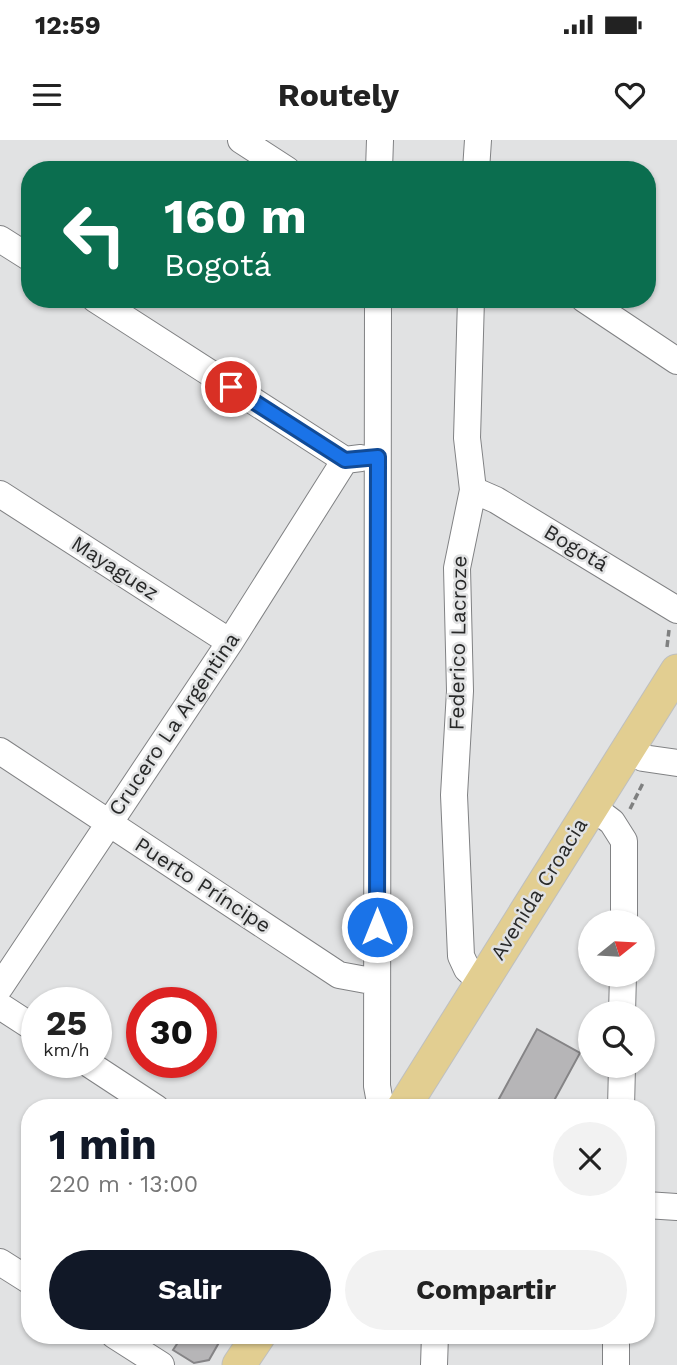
<!DOCTYPE html>
<html lang="es">
<meta charset="utf-8">
<style>
body{margin:0;font-family:"Work Sans",sans-serif;background:#f2f2f2;color:#222;height:100vh;display:flex;flex-direction:column;font-size:26px;white-space:nowrap}
*{box-sizing:border-box;margin:0}
p{font-size:23px;color:#767676}
.icon{flex:none;width:38px;height:38px;fill:none;stroke:currentColor;stroke-width:2;stroke-linecap:round;stroke-linejoin:round}
.map{position:relative;flex:1;overflow:hidden}
.side{position:absolute;left:21px;top:959px;width:634px;height:245px;display:flex;flex-direction:column;background:#fff;border-radius:28px;box-shadow:0 2px 5px #0004}
.side>*{flex:none}
.hud{position:absolute;left:21px;top:21px;width:635px;height:147px;border-radius:28px;box-shadow:0 2px 5px #0004;background:#0b6e4f;color:#fff;overflow:hidden}
.needle{width:46px;rotate:72deg}
.buttons{position:absolute;left:578px;top:770px;display:grid;gap:14px}
.buttons a{display:grid;place-items:center;width:77px;height:77px;border-radius:50%;background:#fff;box-shadow:0 2px 5px #0004;font-size:35px}
.speed{position:absolute;left:21px;top:847px;display:flex;gap:14px;font-size:35px;font-weight:700;text-align:center}
.speed>*{display:grid;place-content:center;width:91px;height:91px;border-radius:50%;background:#fff;box-shadow:0 2px 5px #0004;line-height:1}
.speed small{font-size:18px;font-weight:400}
.speed .limit{border:10px solid #d22;background:#fff;color:#111}
.pin{position:absolute;display:grid;place-items:center;width:60px;height:60px;color:#fff;margin:-30px;border:4px solid #fff;border-radius:50%;box-shadow:0 2px 7px #0007}
.me{position:absolute;width:77px;margin:-38px;rotate:0deg;stroke-linejoin:round;filter:drop-shadow(0 0 5px #0008)}
.turn{display:flex;align-items:center;gap:24px;height:147px;padding:0 28px;font-size:32px}
.turn .icon{width:91px;height:91px;stroke-width:2.5}
.turn b{display:block;font-size:49px;line-height:60px}
.round{display:grid;place-items:center;flex:none;width:74px;height:74px;border-radius:37px;background:#f2f2f2}
.overview{display:flex;align-items:center;justify-content:space-between;height:119px;padding:0 28px}
h1{font-size:42px;font-weight:700;line-height:52px;color:#111827}
.action{display:flex;gap:14px;margin-top:auto;padding:14px 28px}
.action a{flex:1;height:80px;border-radius:42px;background:#111827;color:#fff;font-size:28px;font-weight:700;line-height:80px;text-align:center}
.action a+a{background:#f2f2f2;color:#222}
.status{display:flex;justify-content:space-between;align-items:center;height:49px;padding:0 35px;background:#fff;direction:ltr}
.status svg{height:19px;fill:currentColor}
header{display:flex;justify-content:space-between;align-items:center;height:91px;padding:0 28px;background:#fff;font-size:32px;font-weight:700}
.map>svg:first-child{display:block}
</style>
<div class="status"><b>12:59</b><svg viewBox="0 0 49 12"><path d="M0 12V9h3v3zM5 12V6h3v6zM10 12V3h3v9zM15 12V0h3v12zM26 1h20v11H26zM47 4h2v5h-2z"/></svg></div>
<header><svg class="icon" aria-label="menu" viewBox="0 0 24 24"><path d="M4 6h16M4 12h16M4 18h16"/></svg>Routely<svg class="icon" aria-label="heart" viewBox="0 0 24 24"><path d="M12 20l-8-8c-3-5 5-10 8-4 3-6 11-1 8 4z"/></svg></header>
<div class="map">
<svg width="677" height="1225" viewBox="0 0 677 1225">
<rect width="100%" height="100%" fill="#e1e2e3"/>
<path fill="#b6b5b7" stroke="#858486" stroke-width="2" d="M537,889l43,24 -30,55h-56z
M183,1195h31l7,4 -12,21 -15,3 -21,-13z"/>
<g fill="none" stroke-linecap="round" stroke-linejoin="round">
<defs>
<path id="minor" d="M241,0l46,30
M379,30l1,-30
M476,30l2,-30
M0,99l30,19
M95,159l250,161 16,-2
M378,159l-1,787 4,22
M471,159l-4,139 6,52 -16,78 3,123 -6,104 7,161 6,13 13,12
M584,159l93,62
M473,350l23,10 181,110
M0,354l230,148
M627,610l16,8 34,5
M0,611l339,224 38,7
M591,666l21,16 12,19v81
M0,847l230,-345 115,-182
M0,866l37,24
M622,873l1,-38
M86,922l70,46
M621,968l1,-42
M646,1065l31,2
M0,1122l30,19
M114,1195l47,30
M434,1225l1,-30
M616,1225v-30"/>
<path id="major" d="M403,968l274,-437
M239,1225l20,-30"/>
</defs>
<use href="#minor" stroke="#818284" stroke-width="28"/>
<use href="#major" stroke="#bebfbf" stroke-width="35"/>
<path stroke="#7f8080" stroke-width="3.5" stroke-dasharray="7 3.5" stroke-linecap="butt" d="M667,507l2,-17
M630,669l14,-28"/>
<use href="#minor" stroke="#fff" stroke-width="26"/>
<use href="#major" stroke="#e2ce91" stroke-width="33"/>
</g>
<g fill="none" stroke-linecap="round" stroke-linejoin="round">
<defs>
<path id="route" d="M231,247l114,73 33,-3 -1,470"/>
</defs>
<use href="#route" stroke="#114b97" stroke-width="18"/>
<use href="#route" stroke="#1a73e8" stroke-width="12"/>
</g>
<g text-anchor="middle" stroke-width="5" stroke-linejoin="round" paint-order="stroke">
<g font-size="21" fill="#282929" stroke="#e1e2e3">
<text transform="translate(576 408) rotate(31)" y="7">Bogotá</text>
<text transform="translate(115 428) rotate(33)" y="7">Mayaguez</text>
<text transform="translate(458 503) rotate(-89)" y="7">Federico Lacroze</text>
<text transform="translate(174 584) rotate(-56)" y="7">Crucero La Argentina</text>
<text transform="translate(203 745) rotate(33)" y="7">Puerto Príncipe</text>
<text transform="translate(539 749) rotate(-58)" y="7">Avenida Croacia</text>
</g>
</g>
</svg>
<div class="buttons">
<a><svg class="needle" viewBox="-14 -14 28 28"><path d="M0-13l5 13h-10z" fill="#e53935"/><path d="M0 13l5-13h-10z" fill="#767676"/></svg></a>
<a><svg class="icon" aria-label="search" viewBox="0 0 24 24"><circle cx="10" cy="10" r="6"/><path d="M15 15l6 6"/></svg></a>
</div>
<div class="speed"><div>25<small>km/h</small></div><div class="limit">30</div></div>
<div class="pin" style="left:231px;top:247px;background:#d93025"><svg class="icon" aria-label="arrive" viewBox="0 0 24 24"><path d="M6 21V4h12l-3 4 3 4H6"/></svg></div>
<svg class="me" style="left:377px;top:787px" viewBox="-20 -20 40 40"><circle r="17" fill="#1a73e8" stroke="#fff" stroke-width="3"/><path d="M0-11L8 9 0 5-8 9z" fill="#fff"/></svg>
<div class="hud">
<div class="turn"><svg class="icon" aria-label="left" viewBox="0 0 24 24"><path d="M17 20v-9H6M10 6l-5 5 5 5"/></svg><div><b>160 m</b>Bogotá</div></div>
</div>
<section class="side">
<div class="overview"><div><h1>1 min</h1><p>220 m · 13:00</p></div><a class="round"><svg class="icon" aria-label="close" viewBox="0 0 24 24"><path d="M6 6l12 12M18 6L6 18"/></svg></a></div>
<div class="action"><a>Salir</a><a>Compartir</a></div>
</section>
</div>
